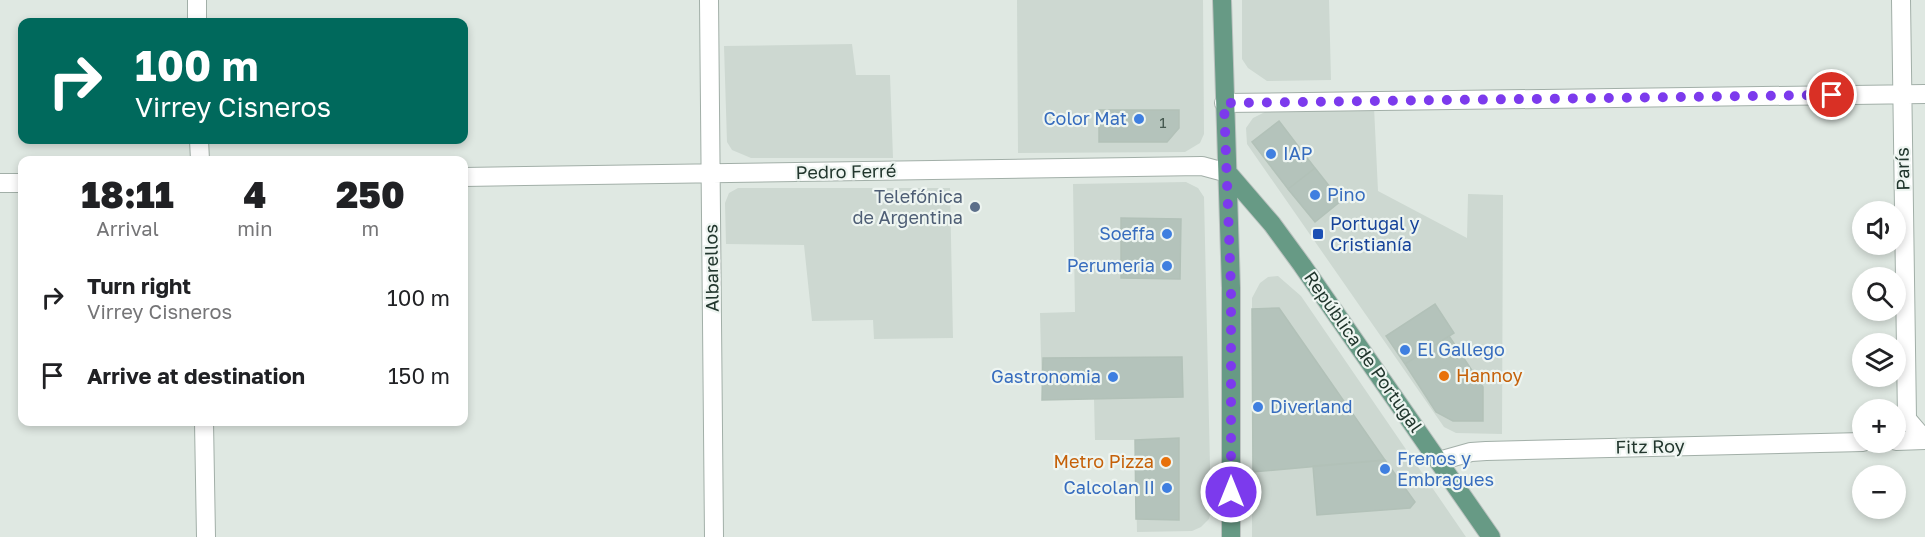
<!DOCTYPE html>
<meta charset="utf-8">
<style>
body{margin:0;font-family:"Golos Text",sans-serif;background:#f2f2f2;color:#202124;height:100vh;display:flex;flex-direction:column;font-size:22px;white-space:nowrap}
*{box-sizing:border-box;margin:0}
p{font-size:20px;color:#757577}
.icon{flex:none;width:33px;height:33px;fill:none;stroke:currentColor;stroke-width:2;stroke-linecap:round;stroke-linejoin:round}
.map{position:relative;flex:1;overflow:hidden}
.sheet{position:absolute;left:18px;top:156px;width:450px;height:270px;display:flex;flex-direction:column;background:#fff;border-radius:12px;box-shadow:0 3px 9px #0003}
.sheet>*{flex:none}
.hud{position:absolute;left:18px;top:18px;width:450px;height:126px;border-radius:12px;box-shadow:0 3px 9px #0003;background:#00695c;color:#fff;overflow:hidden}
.buttons{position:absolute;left:1852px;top:201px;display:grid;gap:12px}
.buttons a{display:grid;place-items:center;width:54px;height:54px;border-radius:50%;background:#fff;box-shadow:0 3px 9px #0003;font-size:30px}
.pin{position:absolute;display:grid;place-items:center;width:51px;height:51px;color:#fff;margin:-26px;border:3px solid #fff;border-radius:50%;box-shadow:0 2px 6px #0007}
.me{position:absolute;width:66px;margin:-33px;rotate:0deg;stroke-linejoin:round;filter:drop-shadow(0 0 4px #0008)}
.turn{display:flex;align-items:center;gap:21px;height:126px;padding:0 18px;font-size:27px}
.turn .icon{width:78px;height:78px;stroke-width:2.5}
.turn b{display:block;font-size:42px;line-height:51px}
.eta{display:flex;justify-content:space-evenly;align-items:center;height:102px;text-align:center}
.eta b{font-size:36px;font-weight:800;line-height:42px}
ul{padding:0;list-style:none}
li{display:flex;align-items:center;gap:18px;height:78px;padding:0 18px}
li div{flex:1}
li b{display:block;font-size:22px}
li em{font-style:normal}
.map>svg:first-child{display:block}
</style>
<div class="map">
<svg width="1925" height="537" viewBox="0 0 1925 537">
<rect width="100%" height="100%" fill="#dfe8e2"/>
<path fill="#cdd8d1" d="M1017,0h186l1,134 -4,9 -15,9 -167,1z
M1242,0h87l2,80 -64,1 -19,-13 -6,-9z
M852,44l4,31h34l3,83h-142l-19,-8 -5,-8 -3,-96z
M1374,107l4,84 89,47 1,-44 35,1 -1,239 -46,-1 -12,-6 -197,-283 -1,-16 7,-10 12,-6z
M1186,182l12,6 6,9 7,314 -2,8 -8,8 -9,4 -55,1 -2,-92h-40l-1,-41 -52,1 -2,-87 35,-1 -2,-128z
M738,188h212l3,150 -79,1 -1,-19 -61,1 -8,-76 -78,-1 -1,-41 4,-10z
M1278,276l23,20 165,241h-214v-239l8,-15 8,-6z"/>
<path fill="#b4c3bb" stroke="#b2c1b8" stroke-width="1.5" d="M1099,110h80v18l-12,14h-68z
M1279,121l36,47 -27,21 -36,-47z
M1315,168l26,33 -26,21 -27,-33z
M1121,218l60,1 -1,60 -59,-1z
M1435,304l19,29 -49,31 -19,-28z
M1279,308l106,152 -132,12 -1,-163z
M1449,336l34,51v34h-30l-17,-9 -31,-48z
M1182,357l1,40 -141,3 1,-42z
M1179,438v82l-43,-1 -1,-79z
M1385,460l30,42 -5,6 -93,7 -4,-49z"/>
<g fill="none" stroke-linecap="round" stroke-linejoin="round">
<defs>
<path id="minor" d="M197,0v22
M709,0l5,537
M1901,0l6,419 18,21
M1224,103l701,-9
M199,140l1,20
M464,177l738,-11 26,7
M0,183h22
M204,422l2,115
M1896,441l29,-1
M1439,461l32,-9 15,-1 377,-9"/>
<path id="major" d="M1222,0l9,288v249
M1228,173l44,51 30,41 189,272"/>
</defs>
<use href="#minor" stroke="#a2afa8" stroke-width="20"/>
<use href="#major" stroke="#bcc3c0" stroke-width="20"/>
<use href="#minor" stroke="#fff" stroke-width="18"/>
<use href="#major" stroke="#679a85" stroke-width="18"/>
</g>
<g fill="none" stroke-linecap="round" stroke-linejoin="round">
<path stroke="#7c3aed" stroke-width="10" stroke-dasharray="0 18" d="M1231,492v-204l-7,-185 608,-8"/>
</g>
<g fill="#3f7fe0" stroke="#eef5f1" stroke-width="2">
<circle cx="1139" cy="119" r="6"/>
<circle cx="1271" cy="154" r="6"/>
<circle cx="1315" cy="195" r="6"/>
<circle cx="1167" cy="234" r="6"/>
<circle cx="1167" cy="266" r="6"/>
<circle cx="1405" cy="350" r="6"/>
<circle cx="1113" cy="377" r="6"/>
<circle cx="1258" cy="407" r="6"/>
<circle cx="1385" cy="469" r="6"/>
<circle cx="1167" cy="488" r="6"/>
</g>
<circle fill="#5c6f8a" stroke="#eef5f1" stroke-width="2" cx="975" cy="207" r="6"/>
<rect fill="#1a4fb4" stroke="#eef5f1" stroke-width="2" x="1312" y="228" width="12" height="12" rx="3"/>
<g fill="#e8710a" stroke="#eef5f1" stroke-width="2">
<circle cx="1444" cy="376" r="6"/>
<circle cx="1166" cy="462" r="6"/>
</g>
<g text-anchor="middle" stroke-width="4.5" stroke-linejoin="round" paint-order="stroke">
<g font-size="15" fill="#465950">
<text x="1163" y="128">1</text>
</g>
<g font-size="18" fill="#366cbe" stroke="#eef5f1" text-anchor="end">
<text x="1127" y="125">Color Mat</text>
<text x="1283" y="160" text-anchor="start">IAP</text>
<text x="1327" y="201" text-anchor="start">Pino</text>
<text x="1155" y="240">Soeffa</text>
<text x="1155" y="272">Perumeria</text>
<text x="1417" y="356" text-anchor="start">El Gallego</text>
<text x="1101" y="383">Gastronomia</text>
<text x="1270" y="413" text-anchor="start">Diverland</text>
<text x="1397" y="465" text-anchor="start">Frenos y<tspan x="1397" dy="21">Embragues</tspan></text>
<text x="1155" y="494">Calcolan II</text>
</g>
<g font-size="18" fill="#21362d" stroke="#eef5f1">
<text transform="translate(1903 169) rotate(-91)" y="6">París</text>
<text transform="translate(846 172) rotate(-1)" y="6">Pedro Ferré</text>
<text transform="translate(712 268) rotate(-91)" y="6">Albarellos</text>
<text transform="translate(1363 352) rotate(55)" y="6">República de Portugal</text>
<text transform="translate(1650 447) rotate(-1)" y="6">Fitz Roy</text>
</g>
<g font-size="18" fill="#4e5e75" stroke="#eef5f1" text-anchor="end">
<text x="963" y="203">Telefónica<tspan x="963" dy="21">de Argentina</tspan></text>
</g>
<g font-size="18" fill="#164399" stroke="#eef5f1" text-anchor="start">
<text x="1330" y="230">Portugal y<tspan x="1330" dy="21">Cristianía</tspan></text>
</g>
<g font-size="18" fill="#c56008" stroke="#eef5f1" text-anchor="start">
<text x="1456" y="382">Hannoy</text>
<text x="1154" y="468" text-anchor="end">Metro Pizza</text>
</g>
</g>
</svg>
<div class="buttons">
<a><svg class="icon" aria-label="sound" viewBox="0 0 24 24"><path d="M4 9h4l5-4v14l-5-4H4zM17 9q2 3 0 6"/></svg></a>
<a><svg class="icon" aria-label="search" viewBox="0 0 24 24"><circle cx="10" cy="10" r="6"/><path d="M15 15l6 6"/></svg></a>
<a><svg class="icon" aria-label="layers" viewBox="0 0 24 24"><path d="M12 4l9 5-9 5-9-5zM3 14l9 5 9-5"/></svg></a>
<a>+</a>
<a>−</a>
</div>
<div class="pin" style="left:1832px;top:95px;background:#d93025"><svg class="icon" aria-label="arrive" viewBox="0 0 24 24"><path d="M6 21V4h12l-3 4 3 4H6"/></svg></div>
<svg class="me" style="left:1231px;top:492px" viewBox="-20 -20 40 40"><circle r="17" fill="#7c3aed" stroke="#fff" stroke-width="3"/><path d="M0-11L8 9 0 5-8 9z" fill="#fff"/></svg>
<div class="hud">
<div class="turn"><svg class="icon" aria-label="right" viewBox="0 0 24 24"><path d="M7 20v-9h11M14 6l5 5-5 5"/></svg><div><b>100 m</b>Virrey Cisneros</div></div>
</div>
<section class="sheet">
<div class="eta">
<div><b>18:11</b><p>Arrival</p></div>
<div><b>4</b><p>min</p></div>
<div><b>250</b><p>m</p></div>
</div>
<ul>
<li><svg class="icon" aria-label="right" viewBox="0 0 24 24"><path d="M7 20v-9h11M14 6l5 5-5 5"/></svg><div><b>Turn right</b><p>Virrey Cisneros</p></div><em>100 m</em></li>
<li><svg class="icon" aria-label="arrive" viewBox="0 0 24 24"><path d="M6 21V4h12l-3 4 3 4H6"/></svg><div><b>Arrive at destination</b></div><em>150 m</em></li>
</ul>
</section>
</div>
